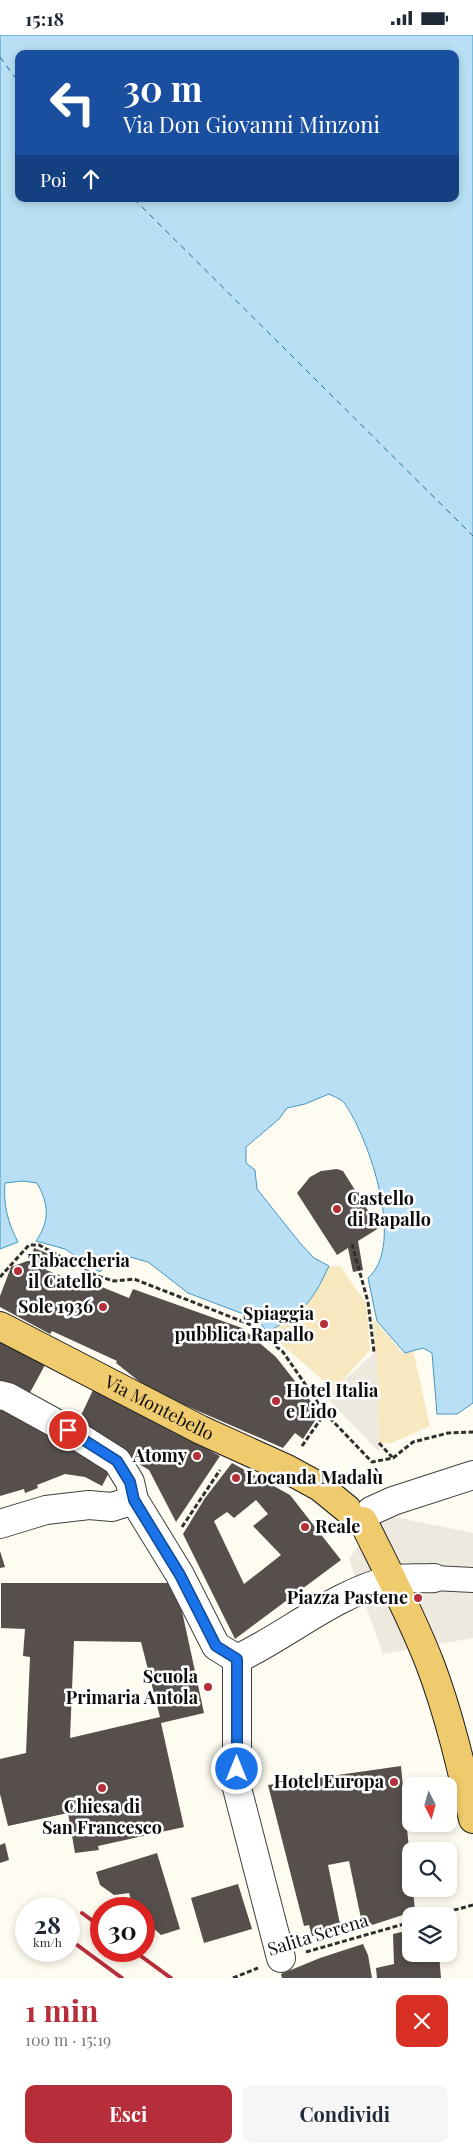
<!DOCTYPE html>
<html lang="it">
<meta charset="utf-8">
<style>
body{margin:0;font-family:"Playfair Display",serif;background:#f6f6f7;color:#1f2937;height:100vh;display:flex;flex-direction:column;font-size:19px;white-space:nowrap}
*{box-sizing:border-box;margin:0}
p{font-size:16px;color:#747a83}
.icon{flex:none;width:28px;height:28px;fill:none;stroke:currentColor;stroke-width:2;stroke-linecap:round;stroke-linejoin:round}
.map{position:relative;height:1943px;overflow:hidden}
.details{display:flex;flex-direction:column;background:#fff;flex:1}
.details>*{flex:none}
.hud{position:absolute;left:15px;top:15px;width:444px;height:152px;border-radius:10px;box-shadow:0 2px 8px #0003;background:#1a4fa0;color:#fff;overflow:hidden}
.needle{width:32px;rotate:174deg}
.fabs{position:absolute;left:402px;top:1742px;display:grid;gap:10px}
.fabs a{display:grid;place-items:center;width:55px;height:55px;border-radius:10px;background:#fff;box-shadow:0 2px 8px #0003;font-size:25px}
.speed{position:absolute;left:15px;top:1862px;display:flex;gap:10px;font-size:25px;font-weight:700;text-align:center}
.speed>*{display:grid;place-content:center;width:65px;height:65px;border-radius:50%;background:#fff;box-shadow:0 2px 8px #0003;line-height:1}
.speed small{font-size:12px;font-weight:400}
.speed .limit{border:8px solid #d22;background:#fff;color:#111}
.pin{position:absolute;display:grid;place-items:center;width:42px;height:42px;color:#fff;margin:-21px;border:2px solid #fff;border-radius:50%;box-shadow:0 1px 5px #0007}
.me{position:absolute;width:55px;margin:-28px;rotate:0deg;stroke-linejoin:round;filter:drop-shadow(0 0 4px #0008)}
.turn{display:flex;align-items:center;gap:18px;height:105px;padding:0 25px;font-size:22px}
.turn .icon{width:65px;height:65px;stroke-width:2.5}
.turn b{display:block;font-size:35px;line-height:42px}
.then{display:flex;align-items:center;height:48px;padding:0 25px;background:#0003;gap:10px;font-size:19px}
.round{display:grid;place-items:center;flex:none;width:52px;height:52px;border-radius:10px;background:#f6f6f7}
.headline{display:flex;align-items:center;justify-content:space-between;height:85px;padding:0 25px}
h1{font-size:30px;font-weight:700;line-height:38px;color:#b62e3a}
.action{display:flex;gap:10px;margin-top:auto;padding:10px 25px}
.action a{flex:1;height:58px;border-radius:10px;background:#b62e3a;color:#fff;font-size:20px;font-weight:700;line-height:58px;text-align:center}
.action a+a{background:#f6f6f7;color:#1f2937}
.status{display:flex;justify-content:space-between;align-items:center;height:35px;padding:0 25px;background:#fff;direction:ltr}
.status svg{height:14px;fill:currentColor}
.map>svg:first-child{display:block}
</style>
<div class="status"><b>15:18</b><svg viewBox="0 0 49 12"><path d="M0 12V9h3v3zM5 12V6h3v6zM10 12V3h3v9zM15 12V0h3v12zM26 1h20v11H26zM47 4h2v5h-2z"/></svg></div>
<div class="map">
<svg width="473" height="1943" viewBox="0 0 473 1943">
<rect width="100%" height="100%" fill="#fefbf0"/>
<path fill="#f7e8bf" d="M329,1231h11l26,37 4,47 -36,40 -66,-58c36,-21 43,-28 61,-66z
M373,1283l29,35 11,-3 17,76 -38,17h-13z"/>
<path fill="#eee9df" d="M377,1315l2,93v9l-53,-55z
M380,1479l93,19v105l-90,16 -34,-95z"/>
<path fill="#b8dff3" stroke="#4397c5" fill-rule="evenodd" d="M0,0h473v1368l-16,11h-20l-5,-61 -9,-5 -18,5 -28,-32 -9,-43c38,-33 1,-139 -23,-174 -3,-5 -11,-7 -16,-10l-24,10 -18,4 -8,11 -33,28v16l9,7 2,19 43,54 14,15 15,8c-18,38 -25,45 -61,66l-13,-14 -9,1v-4l-58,-22 -40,-31 -18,-5 -17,1 -13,14 -35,-23 -29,-8c14,-20 13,-37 1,-58l-14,-2 -18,2c-2,22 3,40 13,59l-18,7zM19,19h436v145h-436z"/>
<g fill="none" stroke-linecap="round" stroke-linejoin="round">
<path stroke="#1e6899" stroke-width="1" stroke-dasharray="6 5" stroke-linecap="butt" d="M0,22l19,26
M134,164l339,337"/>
</g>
<path fill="#564f4b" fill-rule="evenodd" d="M337,1134l6,2 36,57 -21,13 5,29 -10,2 -5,-24 -11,7 -40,-62 13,-16 11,-6z
M34,1213l18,7 -6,15 33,12 12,5 1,-4 37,15 4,-9 109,39 34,29 44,56 -17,26 -8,-6 -12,15 -133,-58 -34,-27 1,-2 -65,-30 -2,3 -50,-27v-11l11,-29 19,-7z
M0,1306l45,24 -18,33 -27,-14z
M94,1353l126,68 -44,66 -27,-52 -73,-44z
M0,1373l112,59 -10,19 -17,-9 -20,-3 -28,11 1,3 -13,5 -1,-4 -24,7z
M232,1428l58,32 51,65 -106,79 -52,-105 22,-36zM256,1465l12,14 -15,12 28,29 -37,29 -30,-63 13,-9 7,6z
M0,1516l5,16 -5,1z
M1,1548h169l7,5 27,125 -43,10 23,104 -86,19 1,4 -24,3 -7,-40 -60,13 -8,-32v-35l26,-6 4,-96 -7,-1 2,-27 -24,-1zM74,1606l67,1 19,75 -90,21z
M401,1731l14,145 -52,17 -14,-67 -21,4 13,64 -29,7 -3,-11 -5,1 -36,-141z
M5,1808l4,17 -9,3v-18z
M157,1818l23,76 -19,6 -9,-8 -4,-16 -14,-2 -5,-16 -15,2 -14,-10 -4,-13z
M238,1849l14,45 -48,14 -13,-45z
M411,1895v24h28l2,24h-64l-1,-10 18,-4 -1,-30z
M363,1909l5,11 4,23h-90l-1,-4 39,-16z"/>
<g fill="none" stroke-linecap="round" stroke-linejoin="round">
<defs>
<path id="pedestrian" d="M434,1543l39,2"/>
<path id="minor" d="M0,1360l8,2 60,33 49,31 13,21 4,18
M371,1476l22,-10 80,-26
M0,1489l46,-14 43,-5 23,2 22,-7 46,75 36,71 21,13
M237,1624v129l44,170
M237,1624c51,-24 98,-66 154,-79 13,-3 29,-1 43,-2"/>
<g id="primary">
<path id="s1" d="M0,1291l201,104 86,39 33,18 27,22"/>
<path d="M363,1486c23,47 48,94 67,143 19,50 31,102 43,155"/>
</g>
</defs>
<use href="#pedestrian" stroke="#414141" stroke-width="26"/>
<use href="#minor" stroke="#414141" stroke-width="30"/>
<use href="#primary" stroke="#1f1f1f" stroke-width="30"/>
<path stroke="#303030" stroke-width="3" stroke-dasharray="5 2.5" stroke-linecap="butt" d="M352,1209l16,58 6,50
M0,1242l29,-32h10l58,31 17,5 20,-2 115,45 34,28 42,61 47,49 21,-4 20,-16 35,-9 25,-1
M379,1408l13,14
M302,1411l23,-33
M182,1492l38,-57
M432,1881l41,-11
M306,1917l105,-30
M233,1943l25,-10"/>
<use href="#pedestrian" stroke="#fff" stroke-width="24"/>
<use href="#minor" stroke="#fff" stroke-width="28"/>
<use href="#primary" stroke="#f0cb6e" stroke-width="28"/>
<path stroke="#b62e3a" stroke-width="4" d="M82,1878l19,14
M69,1904l53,39
M134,1916l37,27"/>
</g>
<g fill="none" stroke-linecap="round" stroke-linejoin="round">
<defs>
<path id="route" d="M68,1395l49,31 13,21 4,18 46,75 36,71 21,13v110"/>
</defs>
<use href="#route" stroke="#114b97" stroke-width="12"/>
<use href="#route" stroke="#1a73e8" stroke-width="9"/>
</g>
<g fill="#b62e3a" stroke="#fff" stroke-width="2">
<circle cx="337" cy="1174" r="5"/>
<circle cx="18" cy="1236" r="5"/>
<circle cx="103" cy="1272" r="5"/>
<circle cx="324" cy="1289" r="5"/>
<circle cx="276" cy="1366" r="5"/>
<circle cx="197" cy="1421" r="5"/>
<circle cx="236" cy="1443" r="5"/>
<circle cx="305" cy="1492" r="5"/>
<circle cx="418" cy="1563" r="5"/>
<circle cx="208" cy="1652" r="5"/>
<circle cx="394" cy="1747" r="5"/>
<circle cx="102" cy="1753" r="5"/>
</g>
<g text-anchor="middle" stroke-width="5" stroke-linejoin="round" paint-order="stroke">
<g font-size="18" font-weight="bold" fill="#0e0e0e" stroke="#fff" text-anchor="end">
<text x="347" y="1170" text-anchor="start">Castello<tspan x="347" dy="21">di Rapallo</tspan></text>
<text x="28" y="1232" text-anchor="start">Tabaccheria<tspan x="28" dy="21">il Catello</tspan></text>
<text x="93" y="1278">Sole 1936</text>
<text x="314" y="1285">Spiaggia<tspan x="314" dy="21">pubblica Rapallo</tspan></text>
<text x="286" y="1362" text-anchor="start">Hotel Italia<tspan x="286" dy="21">e Lido</tspan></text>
<text x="187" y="1427">Atomy</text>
<text x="246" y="1449" text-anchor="start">Locanda Madalù</text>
<text x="315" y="1498" text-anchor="start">Reale</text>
<text x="408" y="1569">Piazza Pastene</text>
<text x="198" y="1648">Scuola<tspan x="198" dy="21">Primaria Antola</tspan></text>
<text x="384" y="1753">Hotel Europa</text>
<text x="102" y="1778" text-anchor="middle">Chiesa di<tspan x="102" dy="21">San Francesco</tspan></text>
</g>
<g font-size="18" fill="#0e0e0e" stroke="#fff">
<text dy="6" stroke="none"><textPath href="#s1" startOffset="179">Via Montebello</textPath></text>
<text transform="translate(318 1900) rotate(-17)" y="6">Salita Serena</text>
</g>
</g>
</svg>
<div class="fabs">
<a><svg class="needle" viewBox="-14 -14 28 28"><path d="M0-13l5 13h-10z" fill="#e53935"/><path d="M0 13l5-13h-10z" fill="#747a83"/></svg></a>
<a><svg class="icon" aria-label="search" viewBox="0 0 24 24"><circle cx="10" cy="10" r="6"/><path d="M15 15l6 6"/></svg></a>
<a><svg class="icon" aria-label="layers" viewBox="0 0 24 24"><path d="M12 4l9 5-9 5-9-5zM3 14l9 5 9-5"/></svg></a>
</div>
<div class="speed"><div>28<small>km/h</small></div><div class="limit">30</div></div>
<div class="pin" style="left:68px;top:1395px;background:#d93025"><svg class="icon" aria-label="arrive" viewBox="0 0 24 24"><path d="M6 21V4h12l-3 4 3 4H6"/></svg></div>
<svg class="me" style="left:237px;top:1734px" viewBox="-20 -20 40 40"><circle r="17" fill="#1a73e8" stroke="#fff" stroke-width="3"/><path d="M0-11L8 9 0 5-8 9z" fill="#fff"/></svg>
<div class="hud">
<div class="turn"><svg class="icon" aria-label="left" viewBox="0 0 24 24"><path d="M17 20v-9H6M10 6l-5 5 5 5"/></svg><div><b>30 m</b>Via Don Giovanni Minzoni</div></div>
<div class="then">Poi<svg class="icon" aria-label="ahead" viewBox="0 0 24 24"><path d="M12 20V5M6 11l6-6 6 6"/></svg></div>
</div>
</div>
<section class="details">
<div class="headline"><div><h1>1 min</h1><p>100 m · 15:19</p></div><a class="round" style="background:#d93025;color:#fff"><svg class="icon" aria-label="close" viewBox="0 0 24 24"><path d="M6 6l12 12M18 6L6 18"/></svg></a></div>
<div class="action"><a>Esci</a><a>Condividi</a></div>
</section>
